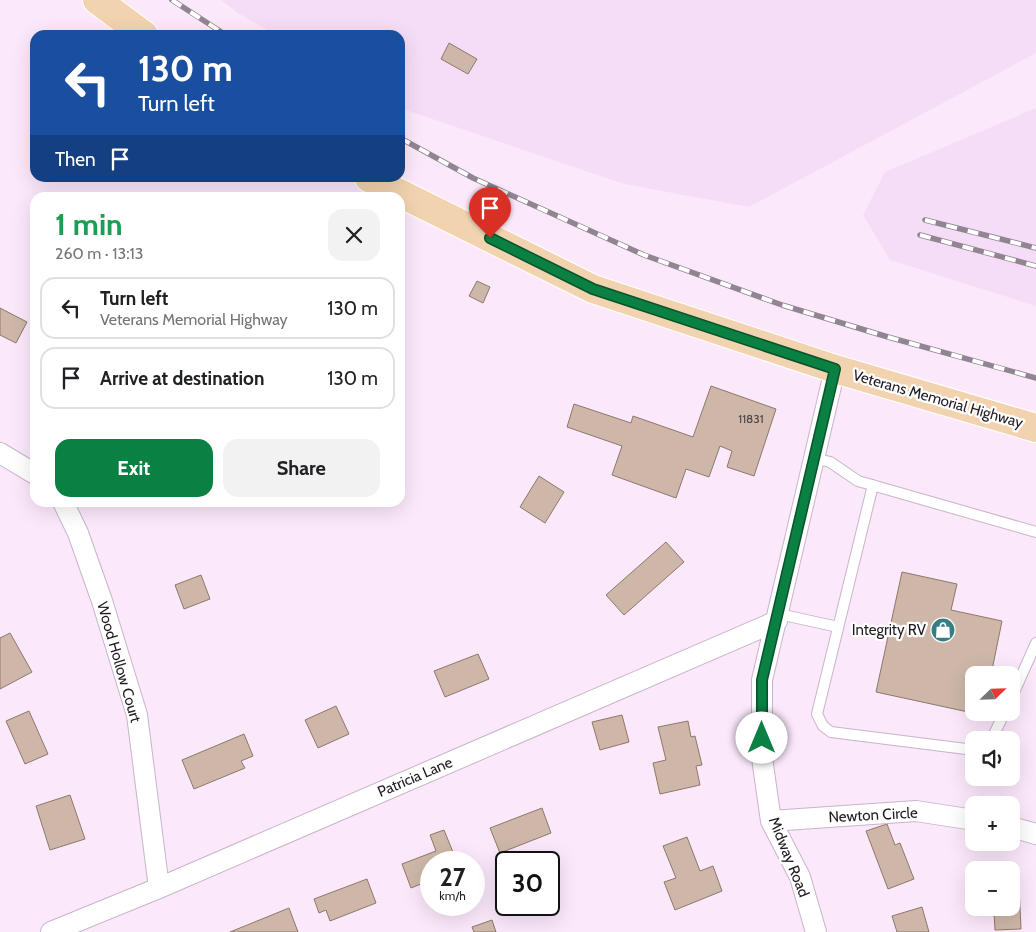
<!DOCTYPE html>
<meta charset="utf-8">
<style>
body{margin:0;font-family:Cabin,sans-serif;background:#f2f2f2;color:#202124;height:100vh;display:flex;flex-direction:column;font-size:19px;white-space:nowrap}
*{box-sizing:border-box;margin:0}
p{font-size:16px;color:#757577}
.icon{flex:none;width:28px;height:28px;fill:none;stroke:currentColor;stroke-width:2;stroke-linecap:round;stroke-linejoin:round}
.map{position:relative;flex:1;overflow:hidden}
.side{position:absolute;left:30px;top:192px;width:375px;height:315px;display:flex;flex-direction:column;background:#fff;border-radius:15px;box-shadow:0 5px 20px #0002}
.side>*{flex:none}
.hud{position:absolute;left:30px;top:30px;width:375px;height:152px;border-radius:15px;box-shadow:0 5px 20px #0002;background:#1a4fa0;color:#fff;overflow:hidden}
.needle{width:32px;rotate:67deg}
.controls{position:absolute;left:965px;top:666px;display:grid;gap:10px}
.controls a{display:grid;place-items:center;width:55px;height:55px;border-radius:10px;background:#fff;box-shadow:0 5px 20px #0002;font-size:25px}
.speed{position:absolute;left:420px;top:851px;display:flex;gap:10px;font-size:25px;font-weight:700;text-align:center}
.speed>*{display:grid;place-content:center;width:65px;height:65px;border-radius:50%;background:#fff;box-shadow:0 5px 20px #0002;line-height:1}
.speed small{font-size:12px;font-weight:400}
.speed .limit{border:2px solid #111;border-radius:8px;background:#fff;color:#111}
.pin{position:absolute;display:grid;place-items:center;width:42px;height:42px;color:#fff;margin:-51px -21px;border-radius:50% 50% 50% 0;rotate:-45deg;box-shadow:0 0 5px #0007}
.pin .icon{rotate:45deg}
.me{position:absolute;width:55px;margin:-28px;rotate:0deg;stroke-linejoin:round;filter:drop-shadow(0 0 4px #0008)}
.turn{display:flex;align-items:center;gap:18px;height:105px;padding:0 25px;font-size:22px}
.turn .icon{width:65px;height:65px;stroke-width:2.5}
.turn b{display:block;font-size:35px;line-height:42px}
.then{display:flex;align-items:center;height:48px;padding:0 25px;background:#0003;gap:10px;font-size:19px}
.round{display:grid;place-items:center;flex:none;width:52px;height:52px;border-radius:15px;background:#f2f2f2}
.overview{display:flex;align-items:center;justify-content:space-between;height:85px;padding:0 25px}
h1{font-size:30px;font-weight:800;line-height:38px;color:#1e9e55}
.button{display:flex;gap:10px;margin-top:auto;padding:10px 25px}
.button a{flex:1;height:58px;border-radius:15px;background:#0b8043;color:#fff;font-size:20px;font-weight:800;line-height:58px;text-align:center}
.button a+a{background:#f2f2f2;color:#202124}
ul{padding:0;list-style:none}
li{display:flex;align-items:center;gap:15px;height:62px;margin:0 10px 8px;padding:0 15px;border:2px solid #e0e0e0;border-radius:15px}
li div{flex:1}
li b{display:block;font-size:19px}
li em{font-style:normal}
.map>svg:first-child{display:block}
</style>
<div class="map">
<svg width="1036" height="932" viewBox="0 0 1036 932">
<rect width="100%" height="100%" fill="#fbe8fb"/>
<path fill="#f6ddf7" d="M221,0h815v53l-287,154 -125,-23 -221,-75 -3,-2v-72h-124l-38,-22z
M1036,108v198l-146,-46 -27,-45 22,-43z"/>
<path fill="#ceb7a8" stroke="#8d786b" d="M449,43l28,16 -9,15 -27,-15z
M477,281l13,6 -7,16 -14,-7z
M0,308l27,14 -11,21 -16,-8z
M711,386l65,23 -22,67 -27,-9 5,-16 -12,-5 -11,31 -23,-8 -10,29 -64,-23 10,-29 -55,-19 7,-23 57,19 2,-7 60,21z
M539,476l25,16 -19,31 -25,-16z
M666,542l18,20 -60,53 -18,-20z
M902,572l55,12 -6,26 51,11 -11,54h-17v37h8v3l-106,-23z
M201,575l9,24 -26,10 -9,-24z
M10,633l22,39 -32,17v-51z
M478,654l11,25 -44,18 -11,-26z
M336,706l13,28 -31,14 -13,-28z
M29,711l19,43 -23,10 -19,-43z
M622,715l7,27 -29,8 -8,-28z
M688,721l3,16 4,-1 7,29 -6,1 4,19 -40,9 -7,-31 13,-3 -8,-33z
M244,734l9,22 -12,5 4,7 -51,21 -12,-29z
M70,795l15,44 -35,11 -14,-44z
M542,808l9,25 -51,20 -10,-25z
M887,824l8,21 5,-2 14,36 -26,10 -22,-58z
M444,830l13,32h-26v28l-6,3 -4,-9 -10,4 -9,-24 34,-13 -6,-16z
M687,837l13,34 13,-5 9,25 -47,19 -11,-28 12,-4 -13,-32z
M367,879l9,24 -46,18 -4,-11 -7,3 -5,-14z
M1011,886h8l2,43 -26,1 -1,-18 -9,1v-5h26z
M922,907l7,25h-32l-5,-16z
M289,908l9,24h-68z
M492,920l4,12h-22l-2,-5z"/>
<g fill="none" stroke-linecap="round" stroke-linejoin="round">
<defs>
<path id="service" d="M814,458l16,4 28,19 178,51
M873,485l-56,229 6,12 8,6 143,18
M779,614l59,13
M1011,699l25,-56
M991,740l14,-28"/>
<path id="minor" d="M0,453l35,21
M63,502l15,31 24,68 35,114 22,173
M771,821l145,-10 58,9
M1011,827l25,7
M51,932l108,-44 618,-267
M816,932l-16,-55 -29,-56 -9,-63v-78l73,-311"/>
<path id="primary" d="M97,0l47,35
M369,178l224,111 242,80 201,59"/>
</defs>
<use href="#service" stroke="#c7b5c8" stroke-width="12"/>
<use href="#minor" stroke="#c7b5c8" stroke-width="22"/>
<use href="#primary" stroke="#fff" stroke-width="30"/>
<use href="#service" stroke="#fff" stroke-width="10"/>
<use href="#minor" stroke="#fff" stroke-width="20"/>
<use href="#primary" stroke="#f1d3af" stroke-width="28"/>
<defs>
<path id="rail" d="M172,0l54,35
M400,138l73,40 171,77 138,50 106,32 148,41
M925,220l111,28
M920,235l116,31"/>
</defs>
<use href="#rail" stroke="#918591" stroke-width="5.5"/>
<use href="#rail" stroke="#fff" stroke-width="4" stroke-dasharray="11" stroke-linecap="butt"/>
</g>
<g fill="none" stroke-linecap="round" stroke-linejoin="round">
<defs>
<path id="route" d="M490,238l103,51 242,80 -73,311v58"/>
</defs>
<use href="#route" stroke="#07532c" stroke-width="12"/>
<use href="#route" stroke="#0b8043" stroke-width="9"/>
</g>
<defs>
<symbol id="shop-disc" viewBox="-11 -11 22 22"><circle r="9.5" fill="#367e82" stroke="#fff"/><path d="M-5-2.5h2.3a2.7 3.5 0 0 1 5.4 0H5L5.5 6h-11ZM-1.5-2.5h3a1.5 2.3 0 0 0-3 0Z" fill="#fff"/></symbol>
</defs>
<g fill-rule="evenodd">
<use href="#shop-disc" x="929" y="616" width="28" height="28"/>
</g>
<g text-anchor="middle" stroke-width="4.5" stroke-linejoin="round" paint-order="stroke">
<g font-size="12" fill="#4c4142">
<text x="751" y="423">11831</text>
</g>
<g font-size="15" fill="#201a20" stroke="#fff">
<text transform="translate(938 399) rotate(16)" y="5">Veterans Memorial Highway</text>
<text transform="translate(119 662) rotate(74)" y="5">Wood Hollow Court</text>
<text transform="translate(415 777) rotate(-23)" y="5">Patricia Lane</text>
<text transform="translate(873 815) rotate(-3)" y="5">Newton Circle</text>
<text transform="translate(789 857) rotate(68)" y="5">Midway Road</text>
</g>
<g font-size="15" fill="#201a20" stroke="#fff" text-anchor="end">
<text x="926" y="635">Integrity RV</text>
</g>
</g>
</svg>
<div class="controls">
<a><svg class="needle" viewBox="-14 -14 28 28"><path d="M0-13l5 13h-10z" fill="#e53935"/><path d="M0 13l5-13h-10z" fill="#757577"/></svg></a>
<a><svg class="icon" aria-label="sound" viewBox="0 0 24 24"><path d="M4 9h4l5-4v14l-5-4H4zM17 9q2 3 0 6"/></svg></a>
<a>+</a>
<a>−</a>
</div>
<div class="speed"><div>27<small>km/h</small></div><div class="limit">30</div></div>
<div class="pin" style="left:490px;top:238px;background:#d93025"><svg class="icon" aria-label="arrive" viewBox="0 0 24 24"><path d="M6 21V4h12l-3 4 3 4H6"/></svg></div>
<svg class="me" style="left:762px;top:738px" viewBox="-20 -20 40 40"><circle r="19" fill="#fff"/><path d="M0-13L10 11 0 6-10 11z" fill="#0b8043"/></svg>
<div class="hud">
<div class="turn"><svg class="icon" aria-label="left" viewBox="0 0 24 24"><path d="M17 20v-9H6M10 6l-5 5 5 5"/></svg><div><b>130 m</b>Turn left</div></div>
<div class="then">Then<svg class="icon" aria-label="arrive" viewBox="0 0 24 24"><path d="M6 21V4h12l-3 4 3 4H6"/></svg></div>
</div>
<section class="side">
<div class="overview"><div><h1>1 min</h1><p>260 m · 13:13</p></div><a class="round"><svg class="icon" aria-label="close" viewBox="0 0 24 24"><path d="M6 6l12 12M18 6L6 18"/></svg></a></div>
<ul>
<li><svg class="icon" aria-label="left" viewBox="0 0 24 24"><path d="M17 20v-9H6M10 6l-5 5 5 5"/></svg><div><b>Turn left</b><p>Veterans Memorial Highway</p></div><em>130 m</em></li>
<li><svg class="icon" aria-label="arrive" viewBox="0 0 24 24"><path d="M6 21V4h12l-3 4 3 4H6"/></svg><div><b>Arrive at destination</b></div><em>130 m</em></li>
</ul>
<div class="button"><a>Exit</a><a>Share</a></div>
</section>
</div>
